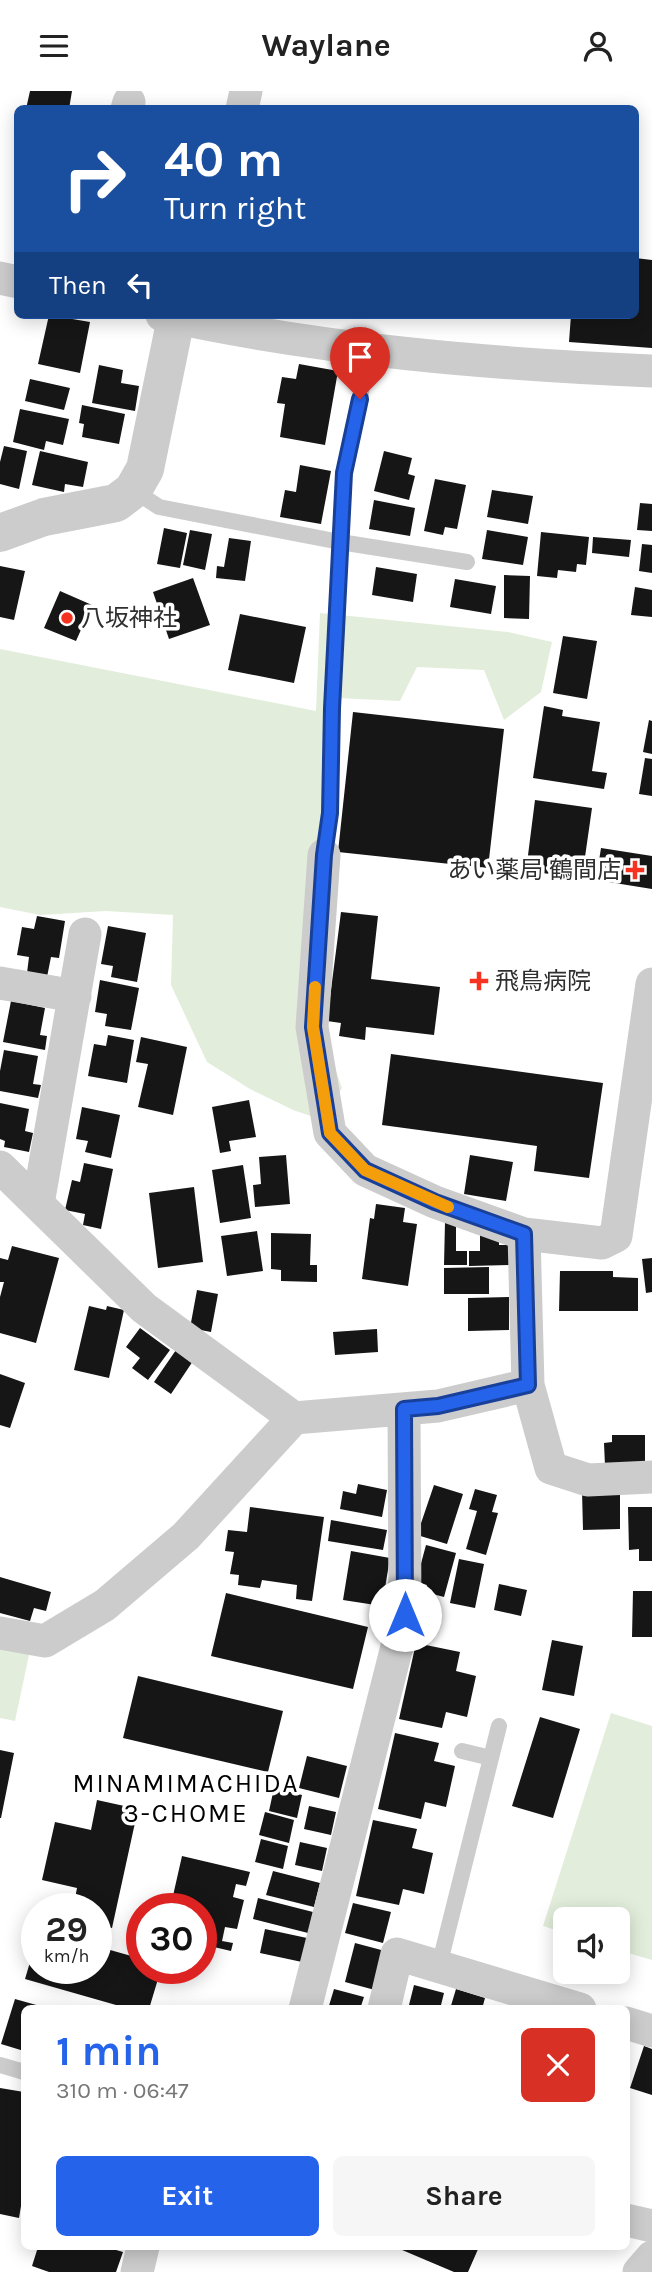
<!DOCTYPE html>
<meta charset="utf-8">
<style>
body{margin:0;font-family:Karla,"Noto Sans JP",sans-serif;background:#f6f6f6;color:#222;height:100vh;display:flex;flex-direction:column;font-size:26px;white-space:nowrap}
*{box-sizing:border-box;margin:0}
p{font-size:23px;color:#767676}
.icon{flex:none;width:38px;height:38px;fill:none;stroke:currentColor;stroke-width:2;stroke-linecap:round;stroke-linejoin:round}
.map{position:relative;flex:1;overflow:hidden}
.panel{position:absolute;left:21px;top:1914px;width:609px;height:245px;display:flex;flex-direction:column;background:#fff;border-radius:10px;box-shadow:0 4px 18px #0003}
.panel>*{flex:none}
.banner{position:absolute;left:14px;top:14px;width:625px;height:214px;border-radius:10px;box-shadow:0 4px 18px #0003;background:#1a4fa0;color:#fff;overflow:hidden}
.controls{position:absolute;left:553px;top:1816px;display:grid;gap:14px}
.controls a{display:grid;place-items:center;width:77px;height:77px;border-radius:10px;background:#fff;box-shadow:0 4px 18px #0003;font-size:35px}
.speed{position:absolute;left:21px;top:1802px;display:flex;gap:14px;font-size:35px;font-weight:700;text-align:center}
.speed>*{display:grid;place-content:center;width:91px;height:91px;border-radius:50%;background:#fff;box-shadow:0 4px 18px #0003;line-height:1}
.speed small{font-size:18px;font-weight:400}
.speed .limit{border:10px solid #d22;background:#fff;color:#111}
.pin{position:absolute;display:grid;place-items:center;width:60px;height:60px;color:#fff;margin:-72px -30px;border-radius:50% 50% 50% 0;rotate:-45deg;box-shadow:0 0 7px #0007}
.pin .icon{rotate:45deg}
.me{position:absolute;width:77px;margin:-38px;rotate:0deg;stroke-linejoin:round;filter:drop-shadow(0 0 5px #0008)}
.turn{display:flex;align-items:center;gap:24px;height:147px;padding:0 35px;font-size:32px}
.turn .icon{width:91px;height:91px;stroke-width:2.5}
.turn b{display:block;font-size:49px;line-height:60px}
.then{display:flex;align-items:center;height:66px;padding:0 35px;background:#0003;gap:14px;font-size:26px}
.round{display:grid;place-items:center;flex:none;width:74px;height:74px;border-radius:10px;background:#f6f6f6}
.head{display:flex;align-items:center;justify-content:space-between;height:119px;padding:0 35px}
h1{font-size:42px;font-weight:700;line-height:52px;color:#2563eb}
.cta{display:flex;gap:14px;margin-top:auto;padding:14px 35px}
.cta a{flex:1;height:80px;border-radius:10px;background:#2563eb;color:#fff;font-size:28px;font-weight:700;line-height:80px;text-align:center}
.cta a+a{background:#f6f6f6;color:#222}
header{display:flex;justify-content:space-between;align-items:center;height:91px;padding:0 35px;background:#fff;font-size:32px;font-weight:700}
.map>svg:first-child{display:block}
</style>
<header><svg class="icon" aria-label="menu" viewBox="0 0 24 24"><path d="M4 6h16M4 12h16M4 18h16"/></svg>Waylane<svg class="icon" aria-label="person" viewBox="0 0 24 24"><circle cx="12" cy="8" r="4"/><path d="M4 21q1-7 8-7t8 7"/></svg></header>
<div class="map">
<svg width="652" height="2181" viewBox="0 0 652 2181">
<rect width="100%" height="100%" fill="#fff"/>
<path fill="#e2eedb" d="M320,522l188,19 44,10 -11,50 -37,28 -20,-50 -67,-3 -17,34 -63,-3 -33,282 38,108 -19,32 -30,-10 -43,-21 -43,-27 -36,-77 2,-70 -67,-4 -66,4 -40,-8v-258l316,62z
M0,1554l30,5 -15,71 -15,-3z
M611,1622l41,13v234l-34,-10v-30h-53v13l-22,-7z"/>
<path fill="#161616" d="M30,0h42l-3,18h-43z
M635,167l17,2v88l-83,-6 2,-27h64z
M49,224l41,7 -10,51 -42,-9z
M299,273l39,7 -13,74 -45,-8 5,-33 -8,-1 5,-26 14,2z
M99,274l24,5 -2,13 18,3 -4,25 -43,-8z
M30,288l40,9 -6,22 -39,-9z
M82,314l43,9 -6,30 -37,-7 2,-13 -5,-1z
M20,318l49,10 -6,26 -17,-4 -2,9 -31,-8z
M4,355l23,5 -8,38 -19,-5v-22z
M40,360l48,11 -5,25 -18,-3 -1,8 -32,-7z
M384,360l28,7 -4,16 7,2 -6,24 -35,-9z
M300,374l31,6 -10,53 -41,-7 5,-27 11,2z
M435,388l31,6 -9,44 -12,-2 -2,8 -19,-4z
M492,399l41,6 -5,28 -41,-7z
M374,409l41,8 -5,28 -41,-7z
M640,412l12,1v27l-15,-1z
M164,437l23,5 -7,35 -23,-4z
M190,439l22,4 -7,36 -22,-5z
M487,439l41,7 -5,28 -41,-6z
M541,441l48,5 -3,28 -9,-1 -1,8 -18,-2 -1,8 -20,-2z
M593,446l38,3 -2,17 -37,-4z
M229,447l22,3 -6,40 -29,-3 1,-12 7,1z
M642,453l10,1v28l-13,-2z
M0,475l25,5 -11,49 -14,-3z
M376,476l41,7 -4,28 -41,-7z
M504,484l26,1 -1,43 -25,-1z
M193,487l17,47 -41,14 -16,-47z
M455,488l41,7 -5,28 -41,-7z
M635,496l17,3v27l-21,-2z
M60,500l32,14 -16,36 -32,-13z
M240,523l66,13 -12,56 -66,-13z
M563,545l34,5 -10,58 -34,-6z
M544,615l19,4 -1,6 38,6 -8,49 15,2 -3,16 -71,-11z
M353,621l151,17 -16,139 -150,-16z
M649,629l3,1v33l-9,-2z
M645,667l7,1v37l-13,-2z
M535,709l57,8 -10,70 -56,-7z
M601,757l51,8v33l-56,-9z
M341,821l37,4 -7,63 69,8 -6,48 -68,-8 -1,13 -26,-4 2,-13 -14,-2z
M37,825l28,5 -6,37 -8,-1 -4,20 -20,-4 2,-16 -12,-2 5,-28 12,2z
M108,835l38,7 -9,49 -26,-5 2,-11 -12,-2z
M100,889l39,8 -8,42 -26,-4 2,-12 -12,-2z
M11,910l34,7 -5,27 7,1 -2,14 -42,-8z
M108,944l26,5 -7,43 -39,-7 6,-32 12,2z
M141,946l46,10 -14,68 -35,-8 10,-43 -12,-2z
M4,959l34,6 -5,28 8,1 -3,13 -38,-7v-20z
M391,963l212,29 -14,95 -55,-7 3,-25 -155,-21z
M249,1009l7,37 -27,4 2,10 -11,2 -8,-46z
M0,1012l29,6 -4,22 8,2 -4,19 -25,-5 1,-6 -5,-2z
M82,1016l38,8 -9,43 -26,-6 3,-11 -12,-2z
M286,1064l4,49 -35,3 -2,-22 8,-1 -2,-27z
M470,1064l43,7 -7,39 -42,-7z
M84,1072l29,6 -12,60 -18,-4 2,-11 -20,-4 7,-30 8,2z
M243,1074l8,53 -31,5 -8,-53z
M194,1096l9,75 -45,6 -9,-75z
M376,1113l29,4 -2,14 14,2 -9,62 -46,-7 8,-61 4,1z
M445,1131h11v29h11v14h-23z
M257,1140l6,40 -36,5 -6,-40z
M271,1142l40,1 -1,31h7v17l-36,-1v-11l-10,-1z
M480,1143h19v11h10v20l-40,1v-15h11z
M12,1155l47,12 -23,85 -36,-10v-36l4,-15h-4v-24l8,2z
M652,1167v34l-6,1 -4,-34z
M489,1176v27h-45v-26z
M560,1180h53v6l25,1v33h-79z
M197,1199l21,4 -7,38 -21,-4z
M509,1206v33l-41,1v-33z
M89,1215l17,4 1,-4 17,4 -15,68 -35,-8z
M140,1237l30,22 -22,30 -16,-12 8,-10 -14,-11z
M377,1238l1,23 -43,3 -2,-23z
M176,1259l17,11 -22,33 -17,-12z
M0,1283l25,9 -15,45 -10,-3z
M612,1344h33v30l-40,1 -1,-23 8,-1z
M358,1393l29,6 -5,27 -42,-8 3,-18 13,3z
M434,1394l29,9 -16,50 -30,-9z
M475,1398l22,6 -5,17 6,1 -12,42 -20,-6 11,-38 -8,-2z
M620,1399v39l-37,1 -1,-39z
M250,1416l74,10 -12,84 -16,-2 1,-14 -35,-5 -2,8 -22,-3 1,-10 -9,-1 4,-22 -9,-1 3,-21 19,2z
M628,1416h24v54h-13v-12l-10,1z
M331,1429l56,10 -4,20 -55,-9z
M426,1454l30,8 -12,44 -19,-5 2,-7 -11,-3z
M351,1460l39,7 -8,48 -39,-6z
M459,1468l25,5 -9,44 -25,-5z
M0,1486l51,15 -5,19 -12,-3 -4,13 -30,-8z
M499,1493l28,6 -6,26 -27,-6z
M633,1500h19v46h-20z
M226,1502l142,34 -15,62 -142,-33z
M552,1549l31,6 -9,50 -32,-6z
M416,1552l44,9 -4,19 20,5 -9,41 -21,-5 -4,16 -43,-9z
M138,1585l145,35 -15,61 -145,-34z
M540,1626l40,12 -27,89 -41,-12z
M395,1642l44,10 -5,18 21,5 -9,41 -21,-5 -4,17 -43,-10z
M0,1659l14,3 -13,65h-1z
M307,1665l40,10 -8,32 -40,-10z
M274,1697l28,7 -5,23 -28,-7z
M97,1709l41,9 -26,119 -16,-3v-16h-23l4,-21 -35,-8 13,-58 36,8z
M309,1715l27,6 -5,23 -27,-6z
M265,1721l29,8 -5,23 -30,-8z
M373,1729l44,9 -5,19 21,5 -9,41 -21,-5 -4,16 -43,-9z
M261,1748l27,7 -5,23 -28,-7z
M300,1751l27,6 -5,23 -27,-6z
M182,1765l68,16 -4,14 -10,-2 -3,13 11,3 -7,29 -12,-2 -3,14 11,2 -2,8 -30,-7v-35h-31z
M273,1780l47,12 -6,24 -48,-12z
M258,1807l55,14 -5,21 -55,-14z
M353,1812l38,9 -8,31 -38,-10z
M265,1838l42,9 -5,24 -42,-9z
M36,1851l1,27h59v-23l46,13v10h19l-12,40h-19l-105,-30z
M355,1852l30,8 -10,39 -30,-8z
M414,1894l30,8 -4,16h-32z
M334,1898l30,8 -4,12h-32z
M456,1898l29,9 -3,11h-32z
M15,1908l32,9 -23,1v42l-23,-7z
M644,1955l8,3v46l-22,-7z
M0,1997l24,4v96l-5,30 -19,-4z
M38,2156h68l17,5 -7,20h-67l-17,-6z
M395,2156h84l-11,25h-14z"/>
<g fill="none" stroke-linecap="round" stroke-linejoin="round">
<path stroke="#ccc" stroke-width="16" d="M133,399l26,17 181,35 127,20
M324,764l6,-42 2,-105 12,-235 26,-124
M462,1660l29,7
M439,1875l60,-240
M0,1974l24,7"/>
<path stroke="#ccc" stroke-width="33" d="M127,18l2,-7
M242,18l4,-18
M0,187l18,4
M162,224c161,35 326,49 490,56
M324,764l-12,172 18,106 35,37 70,32 89,32 78,9 14,-7 36,-252
M0,892l75,13
M0,1076l144,141 150,110 144,-12 90,-21
M38,1113l47,-270
M524,1143l4,151 23,83 37,12 64,-3
M0,1542l45,8 60,-36 81,-69 108,-118
M305,1918l100,-394 -1,-206
M384,1918l13,-55 183,55
M626,1932l26,8
M626,2129l26,6
M137,2181l6,-25
M639,2181l13,-15"/>
<path stroke="#ccc" stroke-width="38" d="M0,442l44,-16 72,-14 17,-13 12,-21 31,-151"/>
</g>
<g fill="none" stroke-linecap="round" stroke-linejoin="round">
<defs>
<path id="route" d="M360,308l-16,74 -12,235 -2,105 -6,42 -11,172 17,106 35,37 70,32 89,32 4,151 -90,21 -34,3 1,206"/>
</defs>
<use href="#route" stroke="#184099" stroke-width="18"/>
<use href="#route" stroke="#2563eb" stroke-width="12"/>
<path stroke="#f59e0b" stroke-width="12" d="M315,896l-2,40 17,106 35,37 83,37"/>
</g>
<g fill="#f63221" stroke="#fff" stroke-width="2.5">
<circle cx="67" cy="527" r="7"/>
<path d="M631.5 768.5h7v7h7v7h-7v7h-7v-7h-7v-7h7z"/>
<path d="M475.5 879.5h7v7h7v7h-7v7h-7v-7h-7v-7h7z"/>
</g>
<g text-anchor="middle" stroke-width="7" stroke-linejoin="round" paint-order="stroke">
<g font-size="24" fill="#2f2f2f" stroke="#fff" text-anchor="start">
<text x="81" y="535">八坂神社</text>
<text x="621" y="787" text-anchor="end">あい薬局 鶴間店</text>
<text x="495" y="898">飛鳥病院</text>
</g>
<g font-size="26" letter-spacing="2" fill="#000" stroke="#fff">
<text x="186" y="1701">MINAMIMACHIDA<tspan x="186" dy="30">3-CHOME</tspan></text>
</g>
</g>
</svg>
<div class="controls">
<a><svg class="icon" aria-label="sound" viewBox="0 0 24 24"><path d="M4 9h4l5-4v14l-5-4H4zM17 9q2 3 0 6"/></svg></a>
</div>
<div class="speed"><div>29<small>km/h</small></div><div class="limit">30</div></div>
<div class="pin" style="left:360px;top:308px;background:#d93025"><svg class="icon" aria-label="arrive" viewBox="0 0 24 24"><path d="M6 21V4h12l-3 4 3 4H6"/></svg></div>
<svg class="me" style="left:405px;top:1524px" viewBox="-20 -20 40 40"><circle r="19" fill="#fff"/><path d="M0-13L10 11 0 6-10 11z" fill="#2563eb"/></svg>
<div class="banner">
<div class="turn"><svg class="icon" aria-label="right" viewBox="0 0 24 24"><path d="M7 20v-9h11M14 6l5 5-5 5"/></svg><div><b>40 m</b>Turn right</div></div>
<div class="then">Then<svg class="icon" aria-label="left" viewBox="0 0 24 24"><path d="M17 20v-9H6M10 6l-5 5 5 5"/></svg></div>
</div>
<section class="panel">
<div class="head"><div><h1>1 min</h1><p>310 m · 06:47</p></div><a class="round" style="background:#d93025;color:#fff"><svg class="icon" aria-label="close" viewBox="0 0 24 24"><path d="M6 6l12 12M18 6L6 18"/></svg></a></div>
<div class="cta"><a>Exit</a><a>Share</a></div>
</section>
</div>
